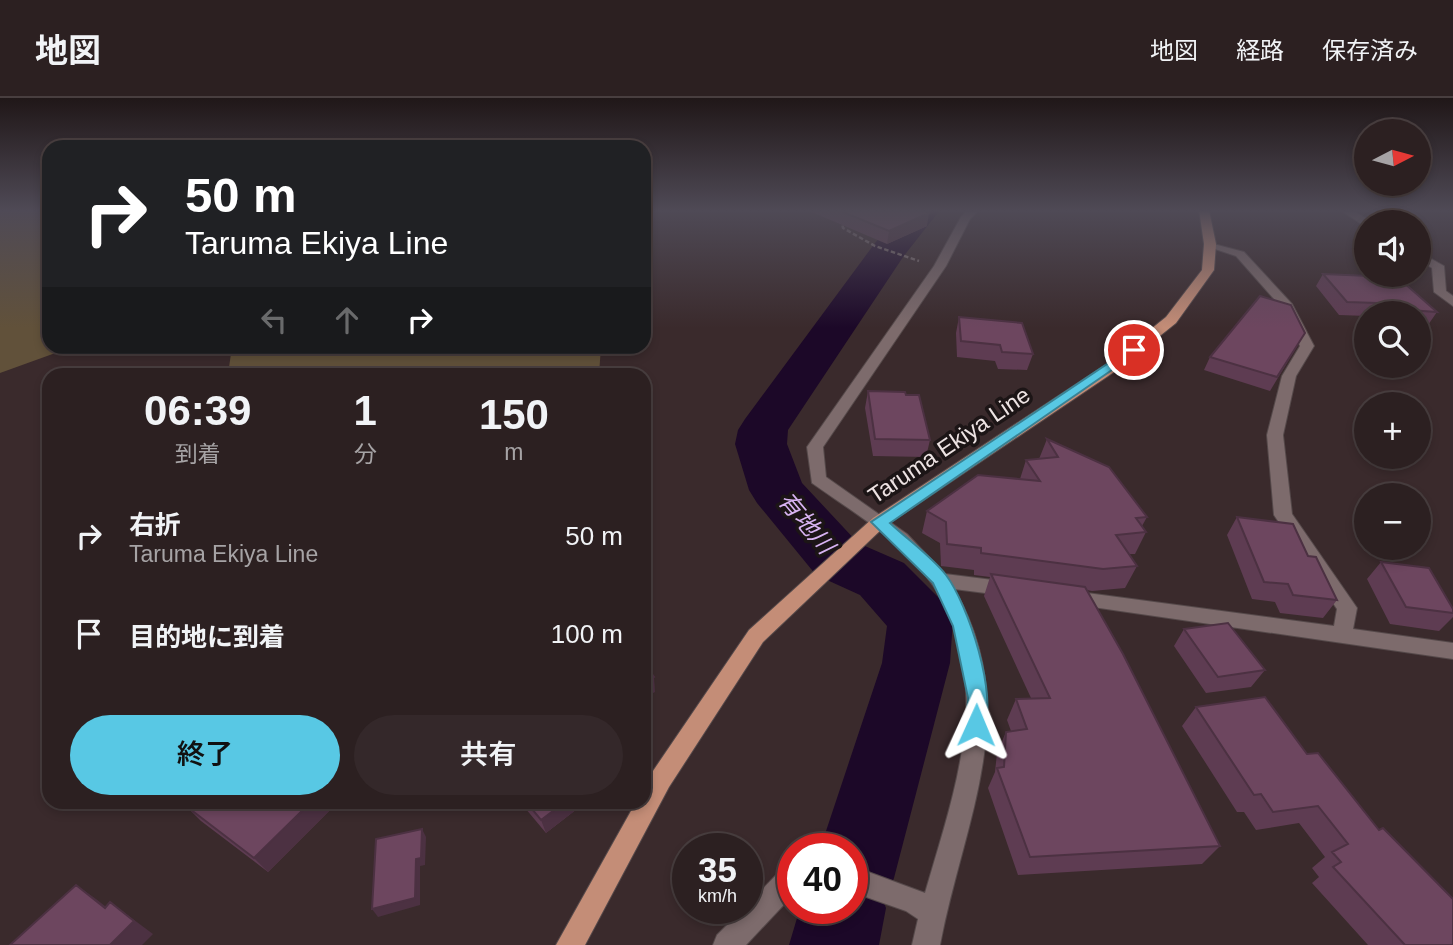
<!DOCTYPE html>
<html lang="ja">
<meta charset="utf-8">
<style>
body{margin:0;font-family:Helvetica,"Noto Sans JP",sans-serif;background:#34282a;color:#f1f3f6;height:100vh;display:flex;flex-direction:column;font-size:26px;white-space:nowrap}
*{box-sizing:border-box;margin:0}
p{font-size:23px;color:#a6a3a5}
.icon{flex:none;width:38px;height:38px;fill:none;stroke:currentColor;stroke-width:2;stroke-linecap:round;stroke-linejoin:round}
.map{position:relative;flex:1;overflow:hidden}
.drawer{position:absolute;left:42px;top:270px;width:609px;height:441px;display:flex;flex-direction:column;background:#2c2021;border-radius:21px;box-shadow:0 4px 10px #0003,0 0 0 2px #483e3f}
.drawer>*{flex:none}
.guide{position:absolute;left:42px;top:42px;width:609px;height:214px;border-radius:21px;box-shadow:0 4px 10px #0003,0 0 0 2px #483e3f;background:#202124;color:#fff;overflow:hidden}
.needle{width:46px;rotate:84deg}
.fabs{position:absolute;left:1354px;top:21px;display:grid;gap:14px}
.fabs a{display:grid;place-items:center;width:77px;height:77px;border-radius:50%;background:#2c2021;box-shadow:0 4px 10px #0003,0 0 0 2px #483e3f;font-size:35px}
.speed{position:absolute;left:672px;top:735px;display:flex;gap:14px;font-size:35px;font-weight:700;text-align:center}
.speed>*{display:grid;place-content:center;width:91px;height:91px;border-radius:50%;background:#2c2021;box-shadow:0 4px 10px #0003,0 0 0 2px #483e3f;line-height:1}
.speed small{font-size:18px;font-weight:400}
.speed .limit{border:10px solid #d22;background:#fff;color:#111}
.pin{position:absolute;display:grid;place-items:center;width:60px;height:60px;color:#fff;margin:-30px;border:4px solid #fff;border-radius:50%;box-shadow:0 2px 7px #0007}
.me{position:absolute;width:77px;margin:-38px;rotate:1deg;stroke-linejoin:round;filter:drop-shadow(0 0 5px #0008)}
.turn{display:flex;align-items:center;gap:24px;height:147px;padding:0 28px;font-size:32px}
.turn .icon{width:91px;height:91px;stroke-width:2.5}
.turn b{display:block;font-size:49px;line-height:60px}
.lanes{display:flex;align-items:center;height:66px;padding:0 28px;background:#0003;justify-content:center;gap:35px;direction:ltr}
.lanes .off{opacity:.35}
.eta{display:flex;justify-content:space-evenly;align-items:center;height:119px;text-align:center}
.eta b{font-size:42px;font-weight:600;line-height:49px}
.action{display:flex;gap:14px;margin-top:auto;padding:14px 28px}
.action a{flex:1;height:80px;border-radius:42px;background:#58c8e4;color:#111;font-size:28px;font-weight:600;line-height:80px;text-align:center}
.action a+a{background:#34282a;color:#f1f3f6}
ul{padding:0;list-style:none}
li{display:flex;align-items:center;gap:21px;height:98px;padding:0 28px}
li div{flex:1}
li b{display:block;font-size:26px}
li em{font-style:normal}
header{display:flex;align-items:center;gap:42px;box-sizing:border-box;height:98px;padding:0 35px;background:#2c2021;border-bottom:2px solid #483e3f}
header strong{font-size:33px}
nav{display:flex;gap:38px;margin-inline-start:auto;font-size:24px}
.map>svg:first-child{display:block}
</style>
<header>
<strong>地図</strong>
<nav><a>地図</a><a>経路</a><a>保存済み</a></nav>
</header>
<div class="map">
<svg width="1453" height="847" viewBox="0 0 1453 847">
<rect width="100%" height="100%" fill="#3a2a2c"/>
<path fill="#61513a" d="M0,112h49v136l23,1 -72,26z
M232,249v-1l369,1 -2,27h-371z"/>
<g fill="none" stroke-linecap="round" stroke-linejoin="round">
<path fill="#1c0828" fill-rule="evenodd" d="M904,112h36l-37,47 -115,173 -1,14 15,39 56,60 46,20 39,39 10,18 -3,43 -56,215 -10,25 2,5 -7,37h-90l11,-37h52v-59h-32l62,-186 5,-37 -27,-31 -44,-20 -59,-72 -8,-13 -14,-46 3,-14 7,-11 130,-176z"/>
<defs>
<path id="minor" d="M968,112h11l-9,9 -24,47 -123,181 3,30 81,57 38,40 64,8 7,2 3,5 -3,5 -7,2 -55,-7c71,121 9,233 -14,356h-28l6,-26 -12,-8 -54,-19v-26l73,27c30,-104 76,-224 -1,-320 -30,-37 -74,-63 -112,-90l-5,-36 127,-181 27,-49z
M1340,112h12l20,12 -9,3z
M1206,144l38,10 48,52 22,42 -18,30 -13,59 9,79 65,94 -4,21 100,14v16l-388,-56 -3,-5 3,-5 7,-2 262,35 3,-17 -63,-94 -7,-80 15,-59 18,-30 -18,-38 -46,-52 -30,-10z
M1419,154l25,14 2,25 7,5v10l-19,-14 -2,-24 -13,-8z
M793,765v32l-47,50h-33l4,-10 27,-27h3v-3l37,-38z"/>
<path id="major" d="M1199,112h10l7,34 -2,26 -38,53 -56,45 -235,158 -122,116 -94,145 -84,158h-29l80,-143h8v-15l9,-16 96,-141 124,-112 237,-156 56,-45 36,-47 2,-26z"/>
</defs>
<use href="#minor" stroke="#55494a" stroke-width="2"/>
<use href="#major" stroke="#55494a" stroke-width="2"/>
<path stroke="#817475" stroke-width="2.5" stroke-dasharray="4.5 2.5" stroke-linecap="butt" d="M846,123l-4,2 1,5 32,18 44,15"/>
<use href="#minor" fill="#7d6b6c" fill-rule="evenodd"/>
<use href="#major" fill="#c48d77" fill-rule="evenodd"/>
</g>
<path fill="#5e3c52" d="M807,112h114l6,16 -40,18z
M1323,176l51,7 63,31 -9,13h-9v-12h-52v3l-28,-1 -23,-29z
M959,219l74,37 -6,16 -29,-1 -3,-8 -38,-4 -1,-24z
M1297,248l-27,45 -66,-21 6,-13z
M868,293l62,49 -4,17 -53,-1 -8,-48z
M1047,341l100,78 -5,9 4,6 -11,22h-6l8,12 -12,22 -33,3 -5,-1 133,256 -18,18 -184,11 -30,-87 7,-16 2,-19 9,-21 5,-1 -4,-11 9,-21 15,-1 -47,-102 6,-19 -16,-2v-5l-33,-4 -1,-23 -18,-10 5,-22 93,-32 6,-19 13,-1z
M1237,419l71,39 29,44 -14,18 -43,-5 -5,-11 -23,-3 -25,-64z
M1381,464l72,47v8l-14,14 -49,-7 -23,-45z
M1184,531l81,41 -14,17 -45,6 -32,-47z
M1196,609l111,47 146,191h-85l-56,-62 7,-6 -7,-9 13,-11 -26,-34 -43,7 -12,-18h-7l-55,-86z
M338,704l-70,70 -67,-51 -15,-15z
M520,704h66l-40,31z"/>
<path fill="#4c3142" d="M929,115l-2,13 -40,18 2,-13z
M654,579l1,15 -11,6v-16z
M311,704h27l-70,70 -14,-14z
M565,704h21l-40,31 -5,-13z
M422,731l4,8 -1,28 -5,1v39l-42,12 -6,-8 44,-50z
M76,787l20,14 28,22 -19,-13z
M110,804l43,32 -11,11h-32z"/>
<path fill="#6d465f" stroke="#4c3142" stroke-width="2" d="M838,112h83l8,3 -40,18z
M1323,176l47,2 4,5 29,1 34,30 -56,-4 -4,-5 -30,-1z
M1260,198l31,9 14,28 -28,44 -67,-20z
M959,219l63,6 11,31 -31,-2 -2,-7 -39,-4z
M868,293l37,1 1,3h13l11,45 -55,-1z
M1047,341l62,28 38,50 -11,1 10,14 -30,3 21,31 -34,3 -122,-16v-5l-34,-4 -1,-22 -19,-11 51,-36 62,6 -14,-21 32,-3z
M1237,419l56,7 15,32 8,1 21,43 -44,-5 -5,-11 -24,-2z
M1381,464l48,6 24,41v4l-47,-6z
M991,476l94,13 38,67 97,192 -190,11 -33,-89 7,-1 2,-35 21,-3 -11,-30 34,-1z
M1228,525l37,47 -47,7 -34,-48z
M644,566l10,13 -10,5z
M1265,599l42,57 11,-1 61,77 4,-2 70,71v46h-48l-72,-78 8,-5 -9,-10 16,-8 -30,-38 -45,6 -12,-18 -7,1 -58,-88z
M191,704h120l-57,56 -68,-52z
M526,704h39l-24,18z
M422,731l-1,29 -5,1 -1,39 -43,11 4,-70z
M76,787l29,23 5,-6 24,19 -24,24h-100z"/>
<linearGradient id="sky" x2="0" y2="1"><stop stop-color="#201718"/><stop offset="0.49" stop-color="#4f4a56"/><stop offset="1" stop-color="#4f4a56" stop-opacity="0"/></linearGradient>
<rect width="1453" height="230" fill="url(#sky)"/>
<path fill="#58c8e4" stroke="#398294" stroke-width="2" d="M1134,248l6,4 -2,2 -248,171c18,17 41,33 56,52 22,29 53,122 37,156l-7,2 -7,-2 -3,-6 2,-27 -15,-72 -20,-43 -62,-61z"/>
<g text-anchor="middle" stroke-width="7" stroke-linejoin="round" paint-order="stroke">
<g font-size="23" fill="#ede3e3" stroke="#1c1516">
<text transform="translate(949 347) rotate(-34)" y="8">Taruma Ekiya Line</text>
</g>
<g font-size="24" font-style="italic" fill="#d8b3f2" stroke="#1c1516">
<text transform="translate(806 425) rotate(50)" y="8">有地川</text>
</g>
</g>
</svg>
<div class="fabs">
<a><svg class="needle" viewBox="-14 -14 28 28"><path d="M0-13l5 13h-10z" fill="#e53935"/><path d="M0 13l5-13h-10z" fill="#a6a3a5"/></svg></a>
<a><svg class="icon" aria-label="sound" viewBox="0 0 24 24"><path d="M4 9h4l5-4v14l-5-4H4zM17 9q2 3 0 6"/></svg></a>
<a><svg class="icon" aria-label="search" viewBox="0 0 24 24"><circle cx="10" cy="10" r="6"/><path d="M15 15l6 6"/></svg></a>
<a>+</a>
<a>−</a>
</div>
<div class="speed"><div>35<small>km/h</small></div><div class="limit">40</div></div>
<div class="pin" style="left:1134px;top:252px;background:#d93025"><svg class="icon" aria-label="arrive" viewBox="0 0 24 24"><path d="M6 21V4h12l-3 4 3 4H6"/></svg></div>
<svg class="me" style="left:976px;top:627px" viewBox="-20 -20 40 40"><path d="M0-17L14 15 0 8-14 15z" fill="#58c8e4" stroke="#fff" stroke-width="4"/></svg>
<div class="guide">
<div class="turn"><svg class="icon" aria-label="right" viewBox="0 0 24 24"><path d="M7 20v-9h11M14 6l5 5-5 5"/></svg><div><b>50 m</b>Taruma Ekiya Line</div></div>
<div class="lanes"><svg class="icon off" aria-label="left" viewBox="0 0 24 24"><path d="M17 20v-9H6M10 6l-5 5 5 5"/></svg><svg class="icon off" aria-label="ahead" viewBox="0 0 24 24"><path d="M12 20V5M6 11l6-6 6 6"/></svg><svg class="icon" aria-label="right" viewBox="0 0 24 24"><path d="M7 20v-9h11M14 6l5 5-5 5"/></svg></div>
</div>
<section class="drawer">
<div class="eta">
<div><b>06:39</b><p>到着</p></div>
<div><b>1</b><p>分</p></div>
<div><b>150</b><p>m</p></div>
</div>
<ul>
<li><svg class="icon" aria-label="right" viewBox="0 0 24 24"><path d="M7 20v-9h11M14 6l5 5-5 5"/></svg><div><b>右折</b><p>Taruma Ekiya Line</p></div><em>50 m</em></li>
<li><svg class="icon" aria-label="arrive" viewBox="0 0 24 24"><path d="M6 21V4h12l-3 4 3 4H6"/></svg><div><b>目的地に到着</b></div><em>100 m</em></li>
</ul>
<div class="action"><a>終了</a><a>共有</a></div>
</section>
</div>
